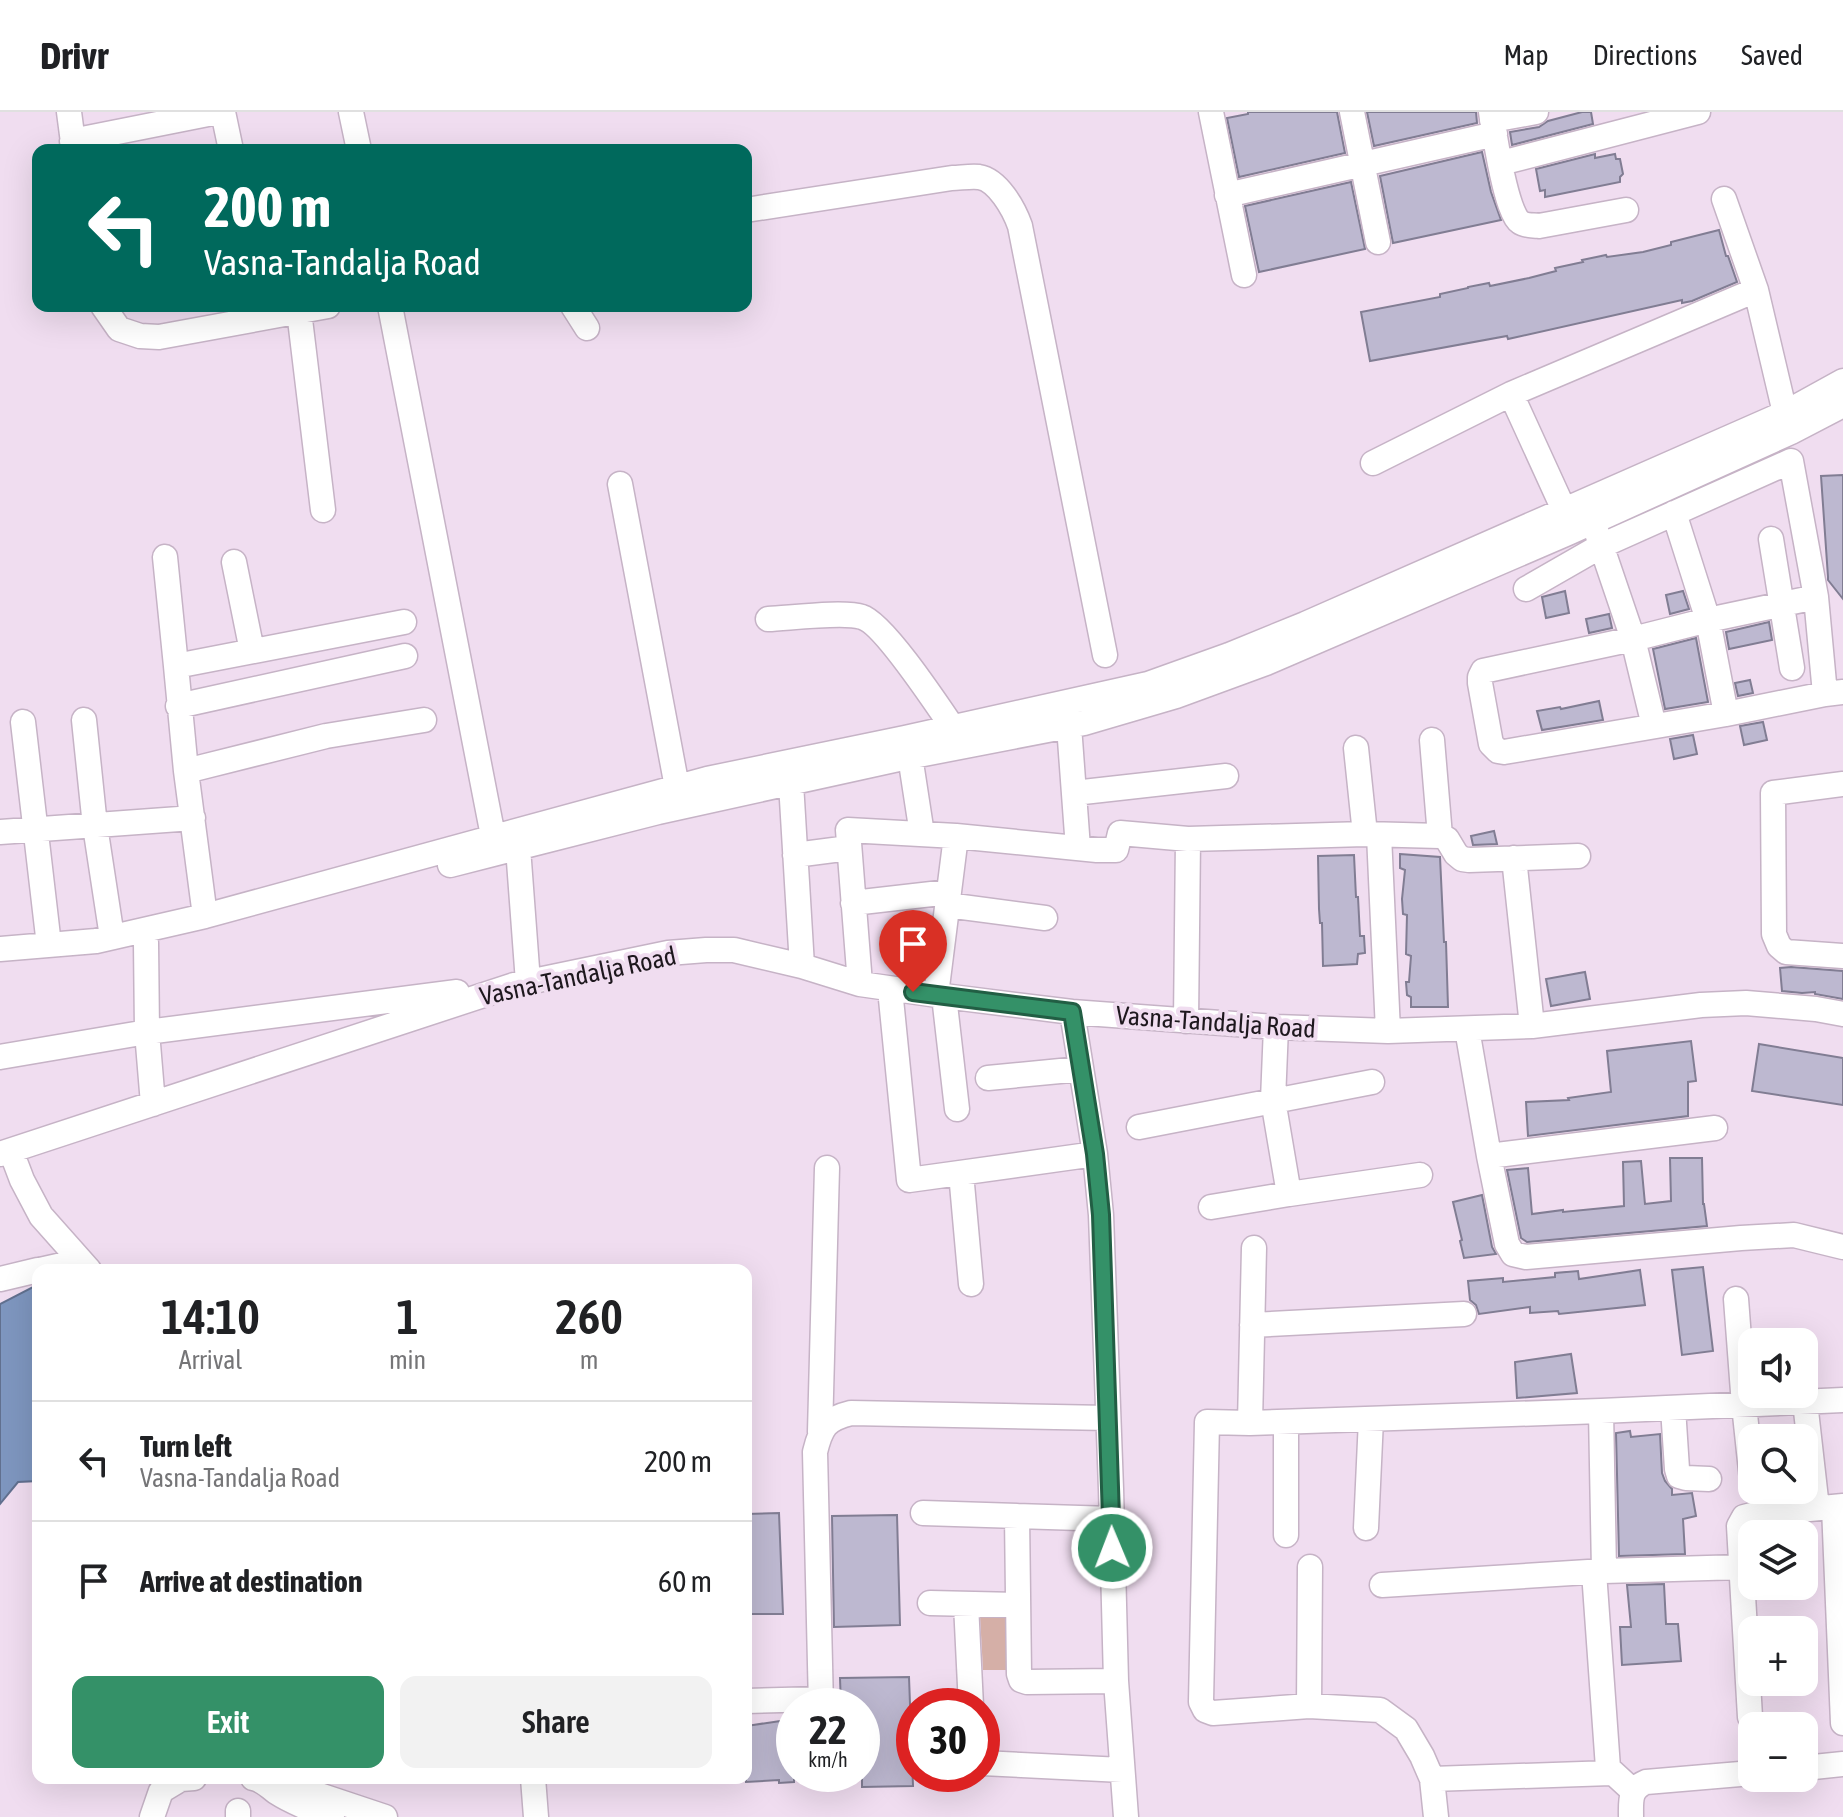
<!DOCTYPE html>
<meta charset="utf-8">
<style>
body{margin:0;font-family:"Asap Condensed",sans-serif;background:#f2f2f2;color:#202124;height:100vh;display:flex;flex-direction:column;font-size:30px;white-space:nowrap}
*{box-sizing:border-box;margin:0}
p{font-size:26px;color:#757577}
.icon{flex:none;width:44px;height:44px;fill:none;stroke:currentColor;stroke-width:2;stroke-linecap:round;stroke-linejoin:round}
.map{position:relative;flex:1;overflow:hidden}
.side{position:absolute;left:32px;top:1152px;width:720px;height:520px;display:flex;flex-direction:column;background:#fff;border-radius:16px;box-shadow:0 8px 32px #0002}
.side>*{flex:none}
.guide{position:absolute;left:32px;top:32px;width:720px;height:168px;border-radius:16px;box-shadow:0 8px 32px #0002;background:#00695c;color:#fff;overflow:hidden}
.tools{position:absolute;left:1738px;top:1216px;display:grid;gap:16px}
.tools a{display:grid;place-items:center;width:80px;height:80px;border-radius:16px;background:#fff;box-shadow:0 8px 32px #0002;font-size:40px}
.speed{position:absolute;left:776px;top:1576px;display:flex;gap:16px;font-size:40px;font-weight:700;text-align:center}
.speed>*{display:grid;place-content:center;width:104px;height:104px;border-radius:50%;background:#fff;box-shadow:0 8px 32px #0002;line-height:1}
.speed small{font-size:20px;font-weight:400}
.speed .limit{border:12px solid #d22;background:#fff;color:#111}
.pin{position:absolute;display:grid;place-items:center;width:68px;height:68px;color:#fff;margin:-82px -34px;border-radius:50% 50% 50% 0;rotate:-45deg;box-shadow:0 0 8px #0007}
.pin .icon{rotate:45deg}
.me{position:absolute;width:88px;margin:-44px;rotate:359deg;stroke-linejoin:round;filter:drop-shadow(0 0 6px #0008)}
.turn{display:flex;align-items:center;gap:28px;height:168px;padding:0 40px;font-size:36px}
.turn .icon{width:104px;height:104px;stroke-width:2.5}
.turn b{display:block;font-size:56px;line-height:68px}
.eta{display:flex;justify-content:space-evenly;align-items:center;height:136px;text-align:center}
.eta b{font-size:48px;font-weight:600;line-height:56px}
.primary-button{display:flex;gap:16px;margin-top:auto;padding:16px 40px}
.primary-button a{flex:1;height:92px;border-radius:16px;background:#349168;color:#fff;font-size:32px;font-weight:600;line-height:92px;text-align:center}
.primary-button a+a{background:#f2f2f2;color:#202124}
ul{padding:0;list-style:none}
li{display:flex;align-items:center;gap:24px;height:120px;padding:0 40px;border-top:2px solid #e0e0e0}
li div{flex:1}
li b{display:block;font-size:30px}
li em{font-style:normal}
header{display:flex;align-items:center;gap:48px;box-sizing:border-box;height:112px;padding:0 40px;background:#fff;border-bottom:2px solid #e0e0e0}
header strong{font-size:38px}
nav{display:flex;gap:44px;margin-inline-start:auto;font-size:28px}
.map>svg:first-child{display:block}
</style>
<header>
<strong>Drivr</strong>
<nav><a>Map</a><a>Directions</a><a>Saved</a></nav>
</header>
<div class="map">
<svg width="1843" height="1705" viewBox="0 0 1843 1705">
<rect width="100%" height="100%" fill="#f0ddf0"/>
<path fill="#d5afa7" d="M1007,1500l4,58h-28l-3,-55z"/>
<path fill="#7e96bf" stroke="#61708f" stroke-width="2" d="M33,1175l5,1v193l-20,1 -18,22v-200z"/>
<path fill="#bdb8d0" stroke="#817d93" stroke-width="2" d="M1248,0h89l8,41 -106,24 -12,-59 21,-4z
M1367,0h109l1,11 -103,23z
M1582,0h9l2,12 -81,21 -2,-13 29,-5 9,-6z
M1482,40l9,40 10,28 -108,23 -13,-67z
M1595,42v4l20,-4 1,5h4l3,15 -3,3v5l-75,15v-7l-5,1 -4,-22z
M1351,70l14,67 -106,23 -14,-66z
M1719,118l7,26h2l9,26 -45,19 -10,2v-3l-174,39 -1,-3 -137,25 -9,-49 79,-15v-3l28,-6v-1l21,-4 1,3 39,-8 27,-7 -1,-3 28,-6 -1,-2 24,-5 1,2 36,-5 28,-7v-3z
M1843,363v124l-15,-19v-3l-7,-101z
M1565,479l4,22 -23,5 -4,-21z
M1683,479l6,18 -19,5 -4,-19z
M1609,502l3,14 -23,5 -3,-14z
M1769,510l3,18 -43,9 -3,-17z
M1696,526l12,64 -43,7 -12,-60z
M1750,568l3,13 -15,3 -3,-13z
M1599,589l4,19 -61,10 -5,-19 23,-4 1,2z
M1763,610l4,18 -23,5 -4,-19z
M1693,623l4,19 -23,5 -4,-20z
M1494,719l3,13 -24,1 -2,-9z
M1400,742l40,3 4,85h2l2,65h-37v-10l-4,-2 -1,-13h3l2,-26 -5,-2 1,-39 -4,-1 -1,-15 3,-29 -5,-2z
M1354,743l2,42h2l2,39h4l1,17 -7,1 -1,10 -34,2 -1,-43h-2l-1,-14 -1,-53z
M1791,855l52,4v28l-28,-5v-2l-13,1 -20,-2 -2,-23z
M1585,860l5,27 -39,7 -5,-27z
M1691,929l5,40 -8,1v34l-160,20 -2,-34 43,-2 -1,-2 43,-6 -4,-41z
M1759,932l84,14v47l-91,-14z
M1670,1046h32l1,46h1l3,22 -180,16 -6,-4 -14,-68 21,-2 4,46 31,-4v2l61,-6 -1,-44 18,-1 4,43 26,-3z
M1482,1083l10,52 4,7 -32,4 -4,-17 2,-1 -9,-38z
M1703,1155l10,84 -31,4 -10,-85z
M1640,1158l5,35 -86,9 -1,-3 -28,2v-6l-51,7 -3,-9 -6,-5 -2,-19 35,-3v4l52,-5v-4l23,-2 1,8z
M1571,1242l6,39 -60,5 -2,-36z
M1630,1319l1,6 29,-3 2,39 3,8 7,8v6l20,-2 4,23 -13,3 2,35 -66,2 -3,-123z
M779,1401l4,101h-37v-100z
M897,1403l3,110 -66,2 -2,-111z
M1664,1472l2,40h12l3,37 -59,4 -2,-38h11l-4,-42z
M909,1565l4,109 -51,1v-81h-21l-1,-28z
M794,1607v63l-15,1v-3l-33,2v-56z"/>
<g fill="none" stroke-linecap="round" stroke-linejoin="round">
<defs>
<path id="minor" d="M69,0l5,38
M223,0l8,38
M351,0l8,38
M1211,0l33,163
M1352,0l26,130
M1491,0c3,19 15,101 29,110 5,4 13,3 19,4l87,-16
M1492,8l44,-8
M72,29l146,-29
M1501,51l197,-51
M1227,83l268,-61
M1724,87l32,91 29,123
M746,98l206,-32c8,0 18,-2 27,-1 19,3 35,32 41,49l85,429
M103,194l16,23 21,7 19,1 169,-31
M390,194l103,530
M573,194l14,22
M299,199l24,199
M1511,282l53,116
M1373,351l138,-69 245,-104
M620,372l57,303
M1674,401l34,107 18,94
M1597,421l36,106 21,87
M1771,427l21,129
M165,445l11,109
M234,450l18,89
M1526,477l75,-43 190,-85 25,136 9,97
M1816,485l-108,23 -75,19 -150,32 -3,6v6l11,61 7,7 6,1 222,-38 99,-20 18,-2
M768,507c22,-1 76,-8 94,-2 21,6 76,89 91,111
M178,594l227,-50
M84,608l11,106 17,111
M23,610l26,223
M1069,614l9,122
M1432,628l8,96
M1356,636l9,86
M910,644l12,78
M186,659l-10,-105 228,-44
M791,671l11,183
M1843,672l-70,9 1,141 5,12 7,6 57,4
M1074,681l152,-17
M0,720l193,-14
M1379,723l9,196
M518,736l10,134
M795,743l54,-7
M1514,746l18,168
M450,753l208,-53 245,-54 181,-35 92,-27 90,-33 302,-130 223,-101 52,-27
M853,791l96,-11
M947,793l98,13
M205,804l-19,-145 140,-35 98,-16
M146,831l1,89 6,72
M0,837l96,-8 109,-25 502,-137 198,-41 243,-54 81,-29 76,-31 480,-211 58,-32
M860,872l-12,-154 108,6
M890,877l19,191 186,-26
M936,883l20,-159 141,14h19l4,-17 68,6 177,-5 75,2 7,3 9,15 6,5 7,1 109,-4
M944,884l13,113
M1072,900l23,142 6,61 10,274 5,192 10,136
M1186,909l2,-182
M1467,917l22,127 18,88 6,10 13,3 215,-19 53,-3 49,12
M0,945l147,-25 310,-40
M988,966l93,-9
M1139,1015l233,-45
M11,1039l11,29 19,36 48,54
M0,1042l514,-169 154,-32 38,-3h28l68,16 58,18 84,12 128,16 204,15 112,4 144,-5 169,-21 45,-2 70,6 27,5
M1489,1044l226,-28
M961,1061l10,111
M1289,1082l131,-19
M1211,1095l78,-13 -16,-94 3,-73
M40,1158l40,-9
M0,1167l38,-9
M1736,1187l8,106 8,75
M1252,1213l212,-11
M1805,1290l12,106
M1673,1296l4,61 2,7 7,2 23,1
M1601,1299l3,160
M1250,1311l4,-175
M820,1320l7,-264
M1834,1395l9,216
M923,1401l189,6
M1017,1404l2,158 2,6 6,2 89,-1
M1366,1416l5,-109
M1286,1423v-113
M1594,1460l14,196 25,23
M1382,1473l222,-14 138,-4
M930,1491l88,2
M966,1492l5,102
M746,1589l75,-2
M821,1594l-6,-254c6,-25 11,-33 36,-39l257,5
M1309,1594l1,-139
M1750,1605l-11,-191 5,-9 12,-3 87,-8
M982,1651l140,7
M1804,1656l39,-4
M824,1662l1,4
M253,1666c10,2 15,8 23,14 17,11 37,18 56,25
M533,1666l3,39
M1432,1667l179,-6
M275,1679l29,-1 81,27
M238,1699v6
M152,1705l9,-26 20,-12 13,-1
M1436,1705l-4,-38 -10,-23 -16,-27 -26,-19 -71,-4 -96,7 -8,-3 -4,-8 6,-280 43,1 351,-12 242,-11
M1631,1705c0,-16 -2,-28 15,-35l106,-9"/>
</defs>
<use href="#minor" stroke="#c6b3c6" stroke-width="27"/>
<use href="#minor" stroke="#fff" stroke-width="24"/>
</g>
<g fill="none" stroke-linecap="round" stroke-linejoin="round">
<defs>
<path id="route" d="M913,880l159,20 23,142 6,61 11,333"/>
</defs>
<use href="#route" stroke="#225e44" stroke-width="20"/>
<use href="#route" stroke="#349168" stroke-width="14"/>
</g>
<g text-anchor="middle" stroke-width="8" stroke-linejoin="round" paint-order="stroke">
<g font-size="26" fill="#1e181e" stroke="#f0ddf0">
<text transform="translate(578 864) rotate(-12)" y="9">Vasna-Tandalja Road</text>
<text transform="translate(1216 910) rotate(4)" y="9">Vasna-Tandalja Road</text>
</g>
</g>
</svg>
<div class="tools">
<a><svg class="icon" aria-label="sound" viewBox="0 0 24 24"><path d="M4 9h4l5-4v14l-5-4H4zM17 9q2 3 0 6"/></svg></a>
<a><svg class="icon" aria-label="search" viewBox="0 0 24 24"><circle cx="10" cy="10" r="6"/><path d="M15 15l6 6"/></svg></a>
<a><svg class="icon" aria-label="layers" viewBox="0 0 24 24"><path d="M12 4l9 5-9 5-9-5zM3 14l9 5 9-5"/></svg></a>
<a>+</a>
<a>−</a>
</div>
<div class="speed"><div>22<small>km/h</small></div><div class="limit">30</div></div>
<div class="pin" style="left:913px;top:880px;background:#d93025"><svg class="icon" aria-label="arrive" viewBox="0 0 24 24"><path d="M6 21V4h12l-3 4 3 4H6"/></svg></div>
<svg class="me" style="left:1112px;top:1436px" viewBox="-20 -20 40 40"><circle r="17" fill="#349168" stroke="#fff" stroke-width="3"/><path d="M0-11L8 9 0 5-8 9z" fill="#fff"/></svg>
<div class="guide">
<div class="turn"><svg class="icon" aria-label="left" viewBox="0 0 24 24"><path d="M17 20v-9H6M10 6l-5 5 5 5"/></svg><div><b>200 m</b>Vasna-Tandalja Road</div></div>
</div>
<section class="side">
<div class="eta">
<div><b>14:10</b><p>Arrival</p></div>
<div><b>1</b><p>min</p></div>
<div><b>260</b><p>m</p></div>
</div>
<ul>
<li><svg class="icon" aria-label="left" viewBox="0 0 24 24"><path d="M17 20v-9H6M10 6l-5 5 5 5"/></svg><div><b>Turn left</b><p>Vasna-Tandalja Road</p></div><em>200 m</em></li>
<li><svg class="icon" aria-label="arrive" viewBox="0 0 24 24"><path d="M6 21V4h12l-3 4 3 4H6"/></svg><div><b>Arrive at destination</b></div><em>60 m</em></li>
</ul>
<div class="primary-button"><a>Exit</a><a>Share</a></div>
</section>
</div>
